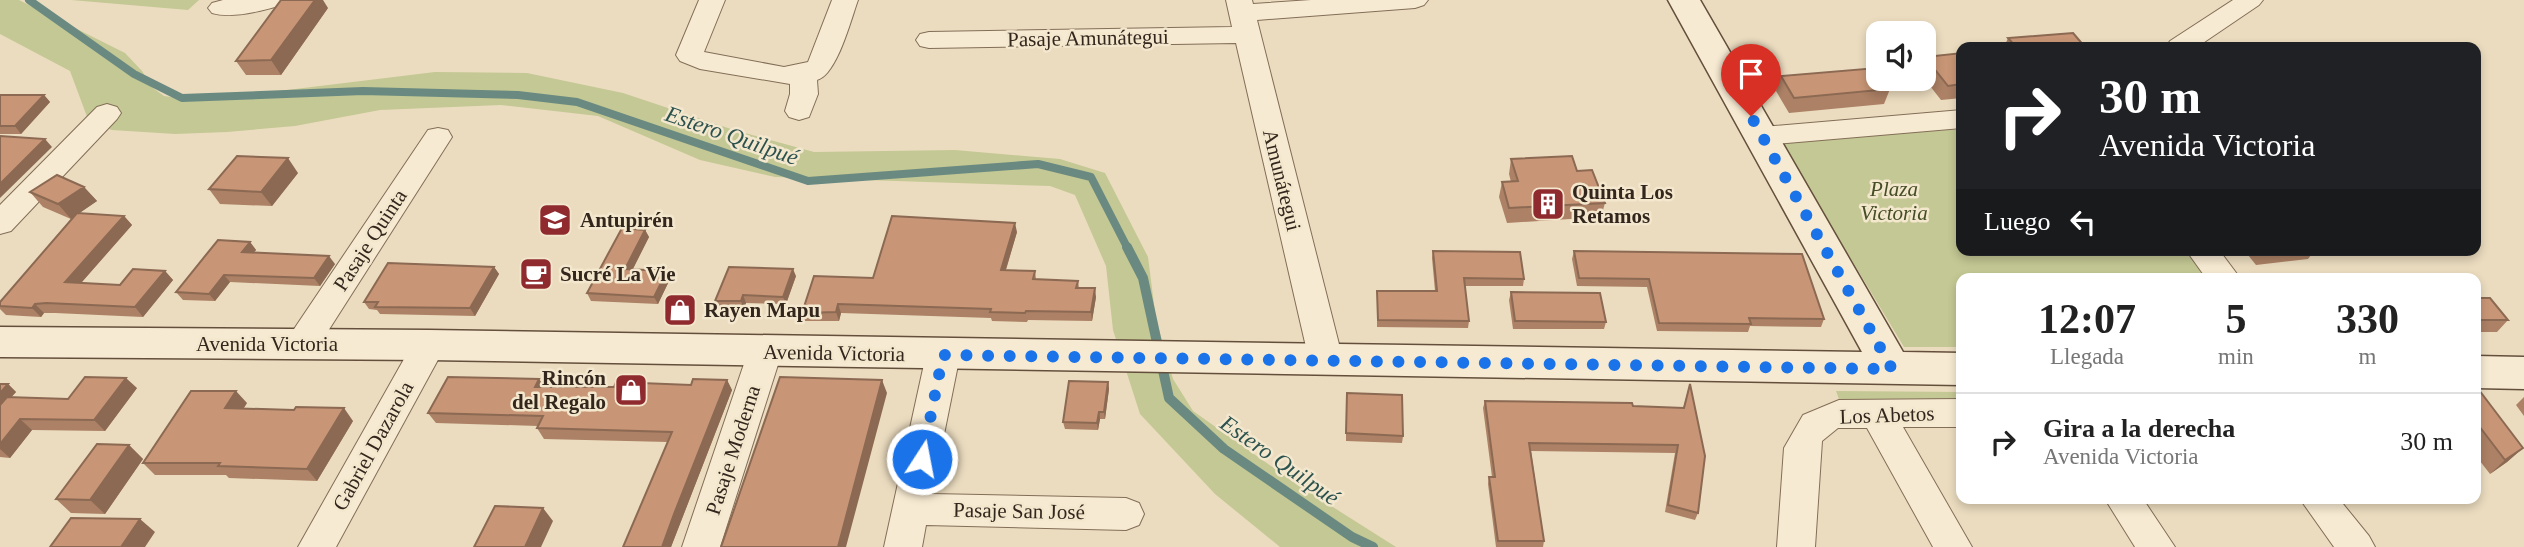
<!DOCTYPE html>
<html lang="es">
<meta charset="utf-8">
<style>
body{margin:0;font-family:Georgia,serif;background:#f2f2f2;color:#222;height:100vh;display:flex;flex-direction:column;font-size:26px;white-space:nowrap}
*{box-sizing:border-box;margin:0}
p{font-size:23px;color:#767676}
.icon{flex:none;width:38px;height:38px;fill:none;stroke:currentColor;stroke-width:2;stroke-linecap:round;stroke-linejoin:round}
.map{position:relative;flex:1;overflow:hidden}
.sheet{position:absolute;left:1956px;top:273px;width:525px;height:231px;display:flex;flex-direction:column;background:#fff;border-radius:14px;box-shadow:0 4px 10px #0003}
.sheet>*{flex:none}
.top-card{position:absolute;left:1956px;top:42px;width:525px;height:214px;border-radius:14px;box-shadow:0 4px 10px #0003;background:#202124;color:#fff;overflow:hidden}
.controls{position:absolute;left:1866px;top:21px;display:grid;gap:14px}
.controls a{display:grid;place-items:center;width:70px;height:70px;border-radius:14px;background:#fff;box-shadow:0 4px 10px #0003;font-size:35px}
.pin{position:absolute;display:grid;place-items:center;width:60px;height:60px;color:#fff;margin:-72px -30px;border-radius:50% 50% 50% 0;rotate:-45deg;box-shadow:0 0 7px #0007}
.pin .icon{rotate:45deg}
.me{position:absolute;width:77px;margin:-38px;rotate:11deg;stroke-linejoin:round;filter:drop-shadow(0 0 5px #0008)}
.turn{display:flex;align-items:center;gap:24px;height:147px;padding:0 28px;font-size:32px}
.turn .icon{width:91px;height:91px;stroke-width:2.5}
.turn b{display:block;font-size:49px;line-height:60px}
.then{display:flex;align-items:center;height:66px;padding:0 28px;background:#0003;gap:14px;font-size:26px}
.eta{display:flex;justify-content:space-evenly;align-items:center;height:119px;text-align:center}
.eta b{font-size:42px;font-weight:700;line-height:49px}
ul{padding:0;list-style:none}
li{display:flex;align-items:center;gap:21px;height:98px;padding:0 28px;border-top:2px solid #e0e0e0}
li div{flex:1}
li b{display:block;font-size:26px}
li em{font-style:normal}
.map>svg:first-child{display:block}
</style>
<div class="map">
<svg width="2524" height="547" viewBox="0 0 2524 547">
<rect width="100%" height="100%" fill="#ebdcbf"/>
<path fill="#c4c894" d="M0,0h19l106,53 17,18 11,17 11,8 33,5 238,-29 92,1 96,20 111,37 80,22 141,-2 105,9 45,14 43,84 8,63 17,59 20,32 102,72 101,64h-116l-65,-53 -75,-80 -27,-84 -7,-64 -31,-71 -25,-9 -275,-9 -75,-17 -102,-44 -97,-11 -121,5 -85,16 -68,6 -52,2 -63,-4 -23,-8 -19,-51 -70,-37z
M71,0h128l-11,10z
M1962,129v121h223l22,28h-245v69h-58l-124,-206z
M1836,391l126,1v10h-122z"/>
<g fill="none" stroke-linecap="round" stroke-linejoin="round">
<path stroke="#6a8a81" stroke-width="8" d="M29,0l105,74 48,24 181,-7 155,4 59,7 231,79 230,-17 53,13 37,72"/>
<path stroke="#6a8a81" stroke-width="10" d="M1127,247l16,31 26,120 55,51 128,88 21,10"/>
<defs>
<path id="street" d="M223,0h63l-4,5c-20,6 -50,14 -70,8l-4,-5 4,-5z
M699,0h26l-21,52 80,15 24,-5 24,-62h26c-7,19 -21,75 -41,80l1,14 -9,23 -10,3 -10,-3 -4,-6 5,-17v-10l-90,-15 -20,-8 -4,-6z
M1226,0h26l1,4 58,-4h117l-4,5 -9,3 -158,12 86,340 -5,9 -12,4 -12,-4 -5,-9 -73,-317 -307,5 -9,-2 -4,-6 4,-6 9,-2 303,-5z
M2233,0h30l-4,5 -62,42h-31l4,-6z
M107,104l10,3 4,6 -4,6 -106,112 -11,3v-29l97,-98z
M1962,110v18l-200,17 -10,-2 -4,-7 4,-7 10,-2z
M438,128l10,2 4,7 -138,216 -12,4 -12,-4 -4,-9 4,-9 138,-205z
M2186,250h33l21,28h-34z
M429,332l12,4 5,9 -110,202h-38l119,-211z
M765,339l12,4 5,9 -62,195h-38l66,-195 5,-9z
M943,342l12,4 5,9 -28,139 194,4 13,5 5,11 -5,11 -13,5 -200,-5 -4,22h-38l42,-192 5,-9z
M1962,399v28h-59l69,120h-39l-66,-119h-29l-16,13 -7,106h-38l7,-99 19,-33 36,-15z
M2105,499h38l32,48h-40z
M2300,499h39l30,37 6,11h-41z"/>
<path id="secondary" d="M1668,0h32l203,352 59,1v32l-1533,-25 -429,-3v-30l429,3 1433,22z
M2476,356l48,1v32l-48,-1z"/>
</defs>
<use href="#street" stroke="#836e58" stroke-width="2"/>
<use href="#secondary" stroke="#644f3c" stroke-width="3"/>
<use href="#street" fill="#f7ead2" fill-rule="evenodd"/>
<use href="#secondary" fill="#f7ead2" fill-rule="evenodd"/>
</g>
<path fill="#ac8165" d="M328,8l-47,67h-35l-10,-14z
M2008,38l77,9h-81z
M1962,53v45l-21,2 -18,-23v-16l2,-4z
M1781,76l109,13 -6,15 -95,9 -13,-22z
M0,95h44l6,7 -29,32h-21z
M1511,159l66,12 28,32 -4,14 -94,6 -8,-26 3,-15h9l-2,-8z
M298,173l-26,33 -52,-2 -11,-15z
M84,187l13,14 -18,12 45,3 8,9 -51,58 39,2 45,-14 8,9 -30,37 -88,-4h-11l-3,4 -35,-2 -6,-6v-7l73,-85 -2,2 -28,-12 -13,-15z
M645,230l4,7 -17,33 35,1 3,8 -12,25 -67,-3 -4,-8z
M1017,232l-11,38 29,1 1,8 42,2 1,7 17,9 -4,24 -64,-1 -1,2 -35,-1 -1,-3 -150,-5 -2,8h-34l-3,-8 71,-35z
M250,242l6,8 -2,2 81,12 -15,22 -90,-4 -15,19 -32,-1 -7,-8z
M2244,250h71l-7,9 -52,6z
M1433,251l91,28 -1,7h-58l4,35 -1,7 -91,-1v-36h58l-3,-33z
M1574,251l250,68 -3,8 -71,-1 -2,6 -91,-1 -10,-44 -70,-1 -5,-27z
M494,267l5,7 -24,42 -95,-2 -3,-4 -8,-1 -5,-7z
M796,276l-10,28 -40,-1 -2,6 -25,-1 -4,-7z
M1511,292l95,30 -2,7h-91l-4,-29z
M2476,298l32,22 -11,12h-21z
M727,380l5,10 -61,157h-48l45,-105 -124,-3 -7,-11 1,-2 -102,-3 -8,-10 116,-26 147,-2z
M1108,382l1,7 -4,30h-5l-2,11 -33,-1 -2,-7z
M0,384h8l8,8 -5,5 57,2 69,-11 -32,43 -73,-1 -22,28 -10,-1z
M1690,384l8,129 -3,7 -30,-8 10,-59 -144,-2 13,90 -1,6h-47l-8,-63 1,-7h3l-9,-69 2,-7 198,7z
M2476,386l47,62 -16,14 -17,12 -14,-18z
M2524,397v19l-8,-11z
M1346,400l57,36 -1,7 -56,-2z
M247,403l-4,6 110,12 -36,60 -88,-3 -3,-3h-71l-12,-12z
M129,445l14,14 -38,55 -34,-1 -15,-14z"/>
<path fill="#8c6953" d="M315,0h8l5,8 -47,67 -10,-15z
M44,95l6,7 -29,32 -6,-8z
M45,139l7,8 -52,51v-14z
M288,158l10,15 -26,33 -11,-14z
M84,187l13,14 -26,18 -13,-15z
M124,216l8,9 -58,66 -9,-9z
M1015,223l2,9 -14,47 -2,-9z
M645,230l4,7 -20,40 -4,-8z
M250,242l6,8 -8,9 -6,-7z
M329,256l6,8 -15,22 -6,-8z
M494,267l5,7 -24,42 -5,-8z
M793,269l3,7 -10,28 -3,-7z
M165,271l8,9 -30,37 -8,-10z
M667,271l3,8 -12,25 -4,-7z
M224,275l6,7 -15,19 -6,-7z
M1095,288l1,9 -4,24 -1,-9z
M743,295l3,8 -2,6 -3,-8z
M35,304l9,9 -3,4 -9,-9z
M838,304l3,9 -2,8 -3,-9z
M126,378l11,10 -32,43 -11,-11z
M539,379l7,10 -11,-2z
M727,380l5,10 -61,157h-9l12,-33z
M882,380l5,13 -41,154h-8z
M1108,382l1,7 -4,30 -1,-7z
M8,384l8,8 -16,18v-17z
M236,391l11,12 -11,17 -11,-12z
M344,408l9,13 -36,60 -10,-12z
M1099,412l1,7 -2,11 -1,-7z
M20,419l12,11 -22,28 -10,-9v-5z
M129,445l14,14 -38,55 -15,-14z
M2523,448l-16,14 -17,12 15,-14z
M543,508l10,13 -12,26h-16z
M140,519l15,13 -10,15h-24z"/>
<path fill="#c89676" stroke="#8c6953" stroke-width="2" d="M281,0h34l-44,60 -35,1z
M2073,33l12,14h-69l-8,-9z
M1962,53v31l-14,2 -23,-29z
M1877,68l1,11h6l6,10 -96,9 -13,-22z
M0,95h44l-29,31h-15z
M0,136l45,3 -45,45z
M237,156l51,2 -27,34 -52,-3z
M1572,156l5,15 15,-1 13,33 -96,5 -7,-26 16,-1 -7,-22z
M57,175l27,12 -26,17 -28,-12z
M77,213l47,3 -59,66 55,3 13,-16 32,2 -30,36 -89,-4 -11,1 -3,4 -32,-2v-4z
M892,216l123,7 -14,47 34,1 -2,8 45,2 -2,7h19l-4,24 -65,-1 -1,2 -35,-1 1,-3 -153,-5 -2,8 -34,1 12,-37 59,2z
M622,228l23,2 -20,39 42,2 -13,26 -67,-4z
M218,240l32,2 -8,10 87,4 -15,22 -90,-3 -15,19 -33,-2z
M1433,251l87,1 4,27 -60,-1 5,43 -91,-1 -1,-29h60z
M1574,251l228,3 22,65 -75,-1 2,6 -92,-1 -10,-44 -70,-1z
M388,263l106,4 -24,41 -95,-1 3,-5h-14z
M729,267l64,2 -10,28 -40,-2 -2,6h-26z
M1511,292l89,1 6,29 -91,-1z
M2476,298h14l18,22h-32z
M85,377l41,1 -32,42 -74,-1 -20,25v-39l7,-8 61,2z
M448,377l91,2 -4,8h79l2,-5 75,3 2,-6 34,1 -53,134 -12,33h-39l49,-115 -135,-4 6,-12 -115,-3z
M780,377l102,3 -44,167h-117z
M1069,381l39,1 -4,30h-5l-2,11 -34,-1z
M0,384h8l-8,9z
M1690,384l15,72 -7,57 -30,-8 10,-60 -149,-2 15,98h-46l-9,-64h6l-10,-76 147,2 1,3 51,2z
M2476,386l47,62 -18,12 -29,-38z
M191,391h45l-11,17 69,2 2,-3 48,1 -37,61 -89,-3 2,-3h-77z
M1347,393l55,2 1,41 -57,-3z
M97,444l32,1 -39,55 -34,-1z
M495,506l48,2 -18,39h-51z
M71,518l69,1 -19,28h-71z"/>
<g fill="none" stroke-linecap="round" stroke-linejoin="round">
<path stroke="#1a73e8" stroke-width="12" stroke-dasharray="0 21.6" d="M922,459l21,-104 949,14 -141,-253"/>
</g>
<defs>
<symbol id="building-square" viewBox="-11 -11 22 22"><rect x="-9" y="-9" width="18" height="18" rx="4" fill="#8f2b2f" stroke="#f3e7ce"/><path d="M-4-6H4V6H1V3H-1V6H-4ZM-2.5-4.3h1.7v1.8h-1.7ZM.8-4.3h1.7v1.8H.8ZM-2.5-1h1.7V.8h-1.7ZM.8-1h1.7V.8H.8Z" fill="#fff"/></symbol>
<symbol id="school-square" viewBox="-11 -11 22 22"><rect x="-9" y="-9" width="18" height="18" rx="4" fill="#8f2b2f" stroke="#f3e7ce"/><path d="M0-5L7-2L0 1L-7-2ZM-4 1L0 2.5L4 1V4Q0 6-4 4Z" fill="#fff"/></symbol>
<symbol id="cafe-square" viewBox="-11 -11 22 22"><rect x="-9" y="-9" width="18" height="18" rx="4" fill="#8f2b2f" stroke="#f3e7ce"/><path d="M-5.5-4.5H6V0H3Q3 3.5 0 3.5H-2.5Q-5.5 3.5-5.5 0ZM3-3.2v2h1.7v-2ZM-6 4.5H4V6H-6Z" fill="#fff"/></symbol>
<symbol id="shop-square" viewBox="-11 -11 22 22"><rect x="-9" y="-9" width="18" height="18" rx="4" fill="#8f2b2f" stroke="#f3e7ce"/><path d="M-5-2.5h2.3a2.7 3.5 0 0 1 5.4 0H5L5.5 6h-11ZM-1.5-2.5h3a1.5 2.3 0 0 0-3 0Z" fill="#fff"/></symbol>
</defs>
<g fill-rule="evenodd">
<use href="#building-square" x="1529" y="185" width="38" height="38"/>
<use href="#school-square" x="536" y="201" width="38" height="38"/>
<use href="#cafe-square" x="517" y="255" width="38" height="38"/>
<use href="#shop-square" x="661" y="291" width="38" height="38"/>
<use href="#shop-square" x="612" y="371" width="38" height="38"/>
</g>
<g text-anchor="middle" stroke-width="5" stroke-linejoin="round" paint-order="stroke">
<g font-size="21" fill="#33261c" stroke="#f3e7ce">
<text transform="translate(1088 38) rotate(-1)" y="7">Pasaje Amunátegui</text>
<text transform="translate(1282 180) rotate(76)" y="7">Amunátegui</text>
<text transform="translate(370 240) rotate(-57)" y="7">Pasaje Quinta</text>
<text x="267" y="351">Avenida Victoria</text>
<text transform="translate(834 353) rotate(1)" y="7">Avenida Victoria</text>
<text transform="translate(1887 415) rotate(-2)" y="7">Los Abetos</text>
<text transform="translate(373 446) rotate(-61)" y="7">Gabriel Dazarola</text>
<text transform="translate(733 450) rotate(-72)" y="7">Pasaje Moderna</text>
<text transform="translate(1019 511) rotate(1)" y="7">Pasaje San José</text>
</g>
<g font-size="21" font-style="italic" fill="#454e24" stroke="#f3e7ce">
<text x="1894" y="196">Plaza<tspan x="1894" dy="24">Victoria</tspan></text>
</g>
<g font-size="21" font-weight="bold" fill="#33261c" stroke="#f3e7ce" text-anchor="start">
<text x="1572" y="199">Quinta Los<tspan x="1572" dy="24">Retamos</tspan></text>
<text x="580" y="227">Antupirén</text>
<text x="560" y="281">Sucré La Vie</text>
<text x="704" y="317">Rayen Mapu</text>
<text x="606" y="385" text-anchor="end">Rincón<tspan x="606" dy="24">del Regalo</tspan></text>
</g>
<g font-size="23" font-style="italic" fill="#2c524e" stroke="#f3e7ce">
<text transform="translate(732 135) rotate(19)" y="8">Estero Quilpué</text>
<text transform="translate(1280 460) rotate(35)" y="8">Estero Quilpué</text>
</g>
</g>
</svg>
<div class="controls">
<a><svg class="icon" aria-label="sound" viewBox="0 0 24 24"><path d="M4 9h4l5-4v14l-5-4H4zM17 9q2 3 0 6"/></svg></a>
</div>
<div class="pin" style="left:1751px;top:116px;background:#d93025"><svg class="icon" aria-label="arrive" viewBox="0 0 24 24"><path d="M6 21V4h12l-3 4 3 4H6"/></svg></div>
<svg class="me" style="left:922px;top:459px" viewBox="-20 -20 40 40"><circle r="17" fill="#1a73e8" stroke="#fff" stroke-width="3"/><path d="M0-11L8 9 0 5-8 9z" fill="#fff"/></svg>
<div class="top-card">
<div class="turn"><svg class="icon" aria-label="right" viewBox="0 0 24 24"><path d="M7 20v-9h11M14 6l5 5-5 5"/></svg><div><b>30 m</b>Avenida Victoria</div></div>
<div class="then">Luego<svg class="icon" aria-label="left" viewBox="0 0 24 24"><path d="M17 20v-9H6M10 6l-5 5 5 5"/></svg></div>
</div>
<section class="sheet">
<div class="eta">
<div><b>12:07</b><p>Llegada</p></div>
<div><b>5</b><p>min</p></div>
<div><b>330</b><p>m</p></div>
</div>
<ul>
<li><svg class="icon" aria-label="right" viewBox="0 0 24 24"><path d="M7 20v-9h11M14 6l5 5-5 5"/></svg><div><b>Gira a la derecha</b><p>Avenida Victoria</p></div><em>30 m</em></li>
</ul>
</section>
</div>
